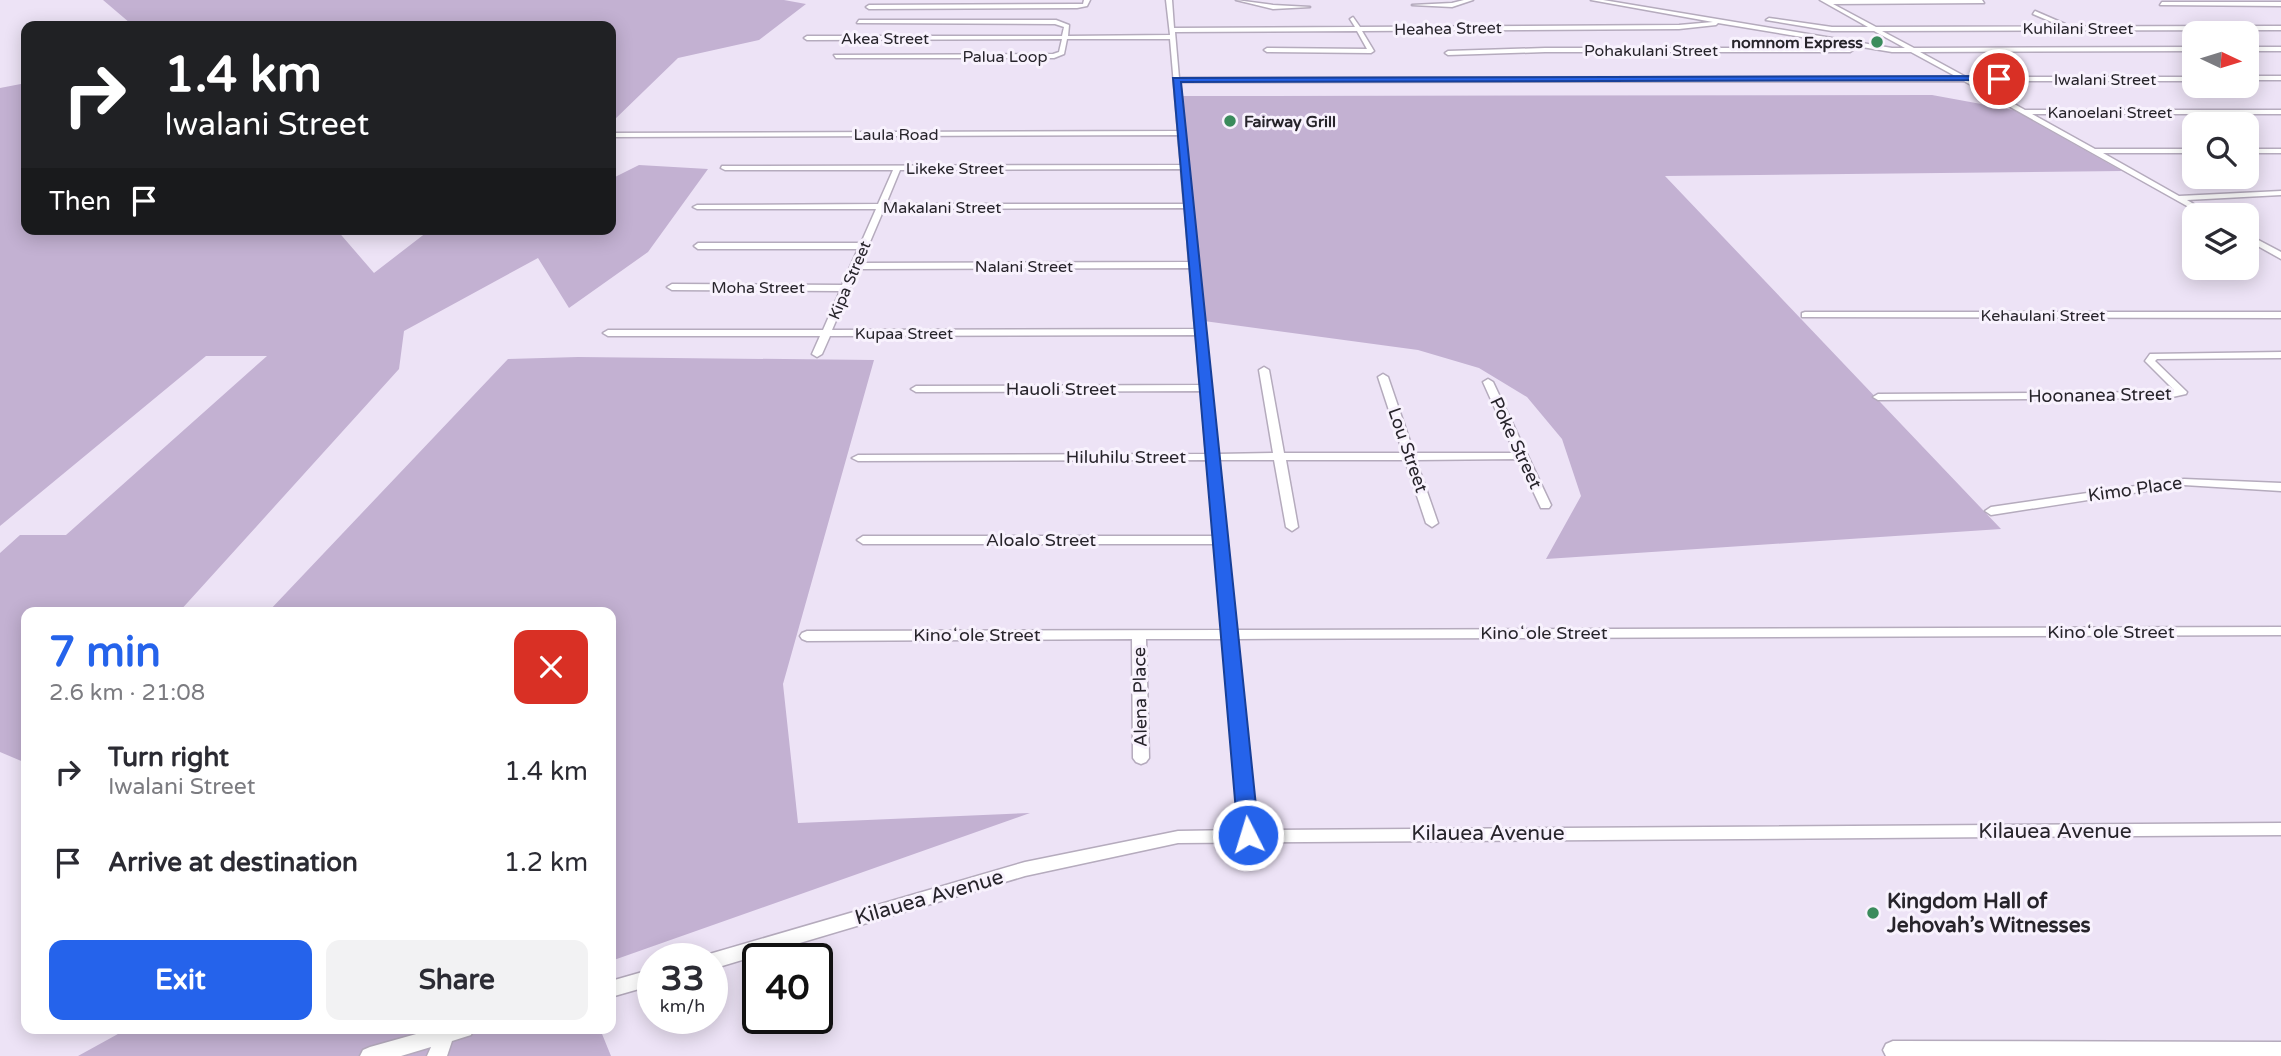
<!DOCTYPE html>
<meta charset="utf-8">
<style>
body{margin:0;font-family:"Varela Round",sans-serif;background:#f2f2f3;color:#2b2b33;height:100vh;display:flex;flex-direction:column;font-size:26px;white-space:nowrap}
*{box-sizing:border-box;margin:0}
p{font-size:23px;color:#7c7c81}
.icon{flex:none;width:38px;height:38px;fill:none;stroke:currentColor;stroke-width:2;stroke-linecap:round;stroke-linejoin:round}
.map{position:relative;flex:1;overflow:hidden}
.sheet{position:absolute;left:21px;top:607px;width:595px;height:427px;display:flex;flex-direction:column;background:#fff;border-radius:14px;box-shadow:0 4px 18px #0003}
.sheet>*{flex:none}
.guide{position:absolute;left:21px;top:21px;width:595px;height:214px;border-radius:14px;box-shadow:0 4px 18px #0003;background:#202124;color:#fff;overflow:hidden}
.needle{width:46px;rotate:94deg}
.controls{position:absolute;left:2182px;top:21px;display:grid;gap:14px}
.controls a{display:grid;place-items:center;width:77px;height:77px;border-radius:14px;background:#fff;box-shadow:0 4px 18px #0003;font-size:35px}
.speed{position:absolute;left:637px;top:943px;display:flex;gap:14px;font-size:35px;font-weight:700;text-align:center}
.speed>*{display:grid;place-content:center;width:91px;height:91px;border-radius:50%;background:#fff;box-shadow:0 4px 18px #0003;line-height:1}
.speed small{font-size:18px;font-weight:400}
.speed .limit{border:4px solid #111;border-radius:10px;background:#fff;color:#111}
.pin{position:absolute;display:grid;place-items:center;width:60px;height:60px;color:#fff;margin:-30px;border:4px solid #fff;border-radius:50%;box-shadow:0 2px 7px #0007}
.me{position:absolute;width:77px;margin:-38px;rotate:355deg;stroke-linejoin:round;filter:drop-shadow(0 0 5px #0008)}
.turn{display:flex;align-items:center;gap:24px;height:147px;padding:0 28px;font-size:32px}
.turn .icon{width:91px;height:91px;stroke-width:2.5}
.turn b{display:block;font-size:49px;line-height:60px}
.then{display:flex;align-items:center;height:66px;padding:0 28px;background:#0003;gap:14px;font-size:26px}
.round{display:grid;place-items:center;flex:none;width:74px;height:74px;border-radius:14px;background:#f2f2f3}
.head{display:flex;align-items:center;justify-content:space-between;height:119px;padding:0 28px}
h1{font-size:42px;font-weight:700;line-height:52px;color:#2563eb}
.action{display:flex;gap:14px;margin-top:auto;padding:14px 28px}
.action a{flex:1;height:80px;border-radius:14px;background:#2563eb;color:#fff;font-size:28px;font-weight:700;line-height:80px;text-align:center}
.action a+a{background:#f2f2f3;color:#2b2b33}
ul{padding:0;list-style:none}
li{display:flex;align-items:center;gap:21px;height:91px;padding:0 28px}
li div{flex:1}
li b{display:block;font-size:26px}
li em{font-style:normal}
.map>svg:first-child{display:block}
</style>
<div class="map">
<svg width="2281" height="1056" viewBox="0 0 2281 1056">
<rect width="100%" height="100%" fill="#ede3f6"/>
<path fill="#c3b1d2" d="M103,0h681l22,4 -47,36 -81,18 -67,65v-97h-484l3,-3z
M26,83v146h310l38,44 57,-44h180v-50l28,-14 69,4 -60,83 -79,56 -31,-50 -134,73 -5,38 -220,243h-153v151l-26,-11v-199l20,-18h46l201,-179h-61l-206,170v-438z
M1932,95l82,15 108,61 -457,5 336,353 -455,30 35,-63 -19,-57 -35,-42 -48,-29 -61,-18 -214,-29 -23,-225z
M578,357l296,3 -91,324 15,139 232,-10 -419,148v-349h-343l240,-253z
M127,1029h473l11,27h-533z"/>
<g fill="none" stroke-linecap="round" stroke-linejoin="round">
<defs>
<path id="minor" d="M1084,0h6l-3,6 -10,2 -208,1 -3,-2 3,-2 208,-1h6z
M1166,0h6l2,28 181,-1 -5,-8 3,-2 7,10 319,-2 34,-3 -122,-22h12l289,48h13l-31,-17h-42l-66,-11 3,-2 63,9h36l-48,-27h162l2,3 -151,1 43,23 405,-1v4l-399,1 32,17 280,-1v4l-274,1 46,25h228v4h-221l52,29h256v4h-249l63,35h99v4h-91l76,43 102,-5v4l-94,5 25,15h-9l-239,-134 -784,1 38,372 55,-1 -14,-83 5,-3 5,3 15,83h119l-25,-76 5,-3 5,3 26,76h101l-32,-71 5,-3 5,3 58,123 -2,3h-8l-23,-49 -102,1 22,63 -6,4 -6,-4 -21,-63h-119l12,67 -6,4 -6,-4 -12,-67h-56l17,170 1046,-3v8l-1045,4 20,191 1025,-7v12l-1103,8 -153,33 -313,93v-10h-8l2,-4 319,-93 153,-31 61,-1 -16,-191h-77l3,119 -3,4 -5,2 -5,-2 -3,-4 -1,-119 -325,2 -5,-2 -2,-3 2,-3 5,-2 415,-1 -8,-86h-351l-6,-4 6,-4h351l-7,-76 -349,1 -6,-3 6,-3 348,-1 -5,-63 -285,1 -5,-3 5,-3 284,-1 -4,-50 -366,1 -8,18 -5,3 -5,-3 8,-18h-212l-5,-3 5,-3h215l17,-39 -168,-1 -5,-3 5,-3 170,1 16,-36h-160l-4,-3 4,-3h163l15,-34h-179l-4,-2 4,-2 181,-1 15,-34h-168l-4,-2 1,-2 459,-1 -3,-30 -567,2v-4l567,-2 -8,-92h-103l-3,15 -10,4h-218l-2,-3 219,-1 6,-2 3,-13 -255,1 -3,-2 3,-2h255l2,-9 -9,-3 -198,-1 2,-3h197l13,5 -1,11 102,-1zM1718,23l174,29h19l46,25 -778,1 -4,-46 182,-1 10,18 -100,-1 -3,2 3,2 104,1 3,-2 -12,-20 317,-2 37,-4zM1181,169l3,35h-298l14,-34zM1185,208l4,54 -328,1 23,-54zM1190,268l5,61 -363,1 26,-61z
M1236,0l37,5 37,2 -37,2z
M1464,0h9l-21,7 -40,-2 40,-2z
M2162,2h119v4l-121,-1z
M2035,11l30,13 1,1 -5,1 -28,-12z
M2247,47h34v4h-34z
M1545,48h305l3,2 -3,2h-305l-97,3 -3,-2 3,-2z
M2247,76h34v4h-34z
M2247,149h34v4h-34z
M2247,234l34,18v7l-34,-19z
M1805,312h476v6l-479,-1v-4z
M2281,352v6l-124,1 -2,2 32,31 -1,2 -18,4 -290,2 -5,-3 5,-3 290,-2 6,-2 -29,-29 5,-7z
M2184,479l97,4v8l-97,-6 -193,30 -6,-4 6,-4z
M653,969v16l-42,12v-16z
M434,1029h39l-2,6 -19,6 -5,15h-20l4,-9 -30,9h-41l3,-6 7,-3z
M1893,1041l388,1v14h-395l-3,-6 3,-6z"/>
</defs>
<use href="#minor" stroke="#b5abbd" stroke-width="3"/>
<use href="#minor" fill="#fff" fill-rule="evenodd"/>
</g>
<path fill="#2563eb" stroke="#184099" stroke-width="2" d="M1999,76l3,4 -821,2 78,753 -3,6 -8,2 -7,-2 -3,-6 -65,-757z"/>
<g fill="#3a8b5c" stroke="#f8f2fd" stroke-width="2.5">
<circle cx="1877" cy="42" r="7"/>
<circle cx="1230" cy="121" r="7"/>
<circle cx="1873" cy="913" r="7"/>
</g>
<g text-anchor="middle" stroke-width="6" stroke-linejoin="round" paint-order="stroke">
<g font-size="16" fill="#27242b" stroke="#f8f2fd">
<text transform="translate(1448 28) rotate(-1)" y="6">Heahea Street</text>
<text x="2078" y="34">Kuhilani Street</text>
<text x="885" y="44">Akea Street</text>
<text x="1651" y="56">Pohakulani Street</text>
<text x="1005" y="62">Palua Loop</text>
<text x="2105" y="85">Iwalani Street</text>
<text x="2110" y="118">Kanoelani Street</text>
<text x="896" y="140">Laula Road</text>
<text x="955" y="174">Likeke Street</text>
<text x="942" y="213">Makalani Street</text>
<text x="1024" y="272">Nalani Street</text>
<text transform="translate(849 280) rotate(-67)" y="6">Kipa Street</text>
<text x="758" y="293">Moha Street</text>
<text x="2043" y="321">Kehaulani Street</text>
<text x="904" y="339">Kupaa Street</text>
</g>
<g font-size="16" font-weight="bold" fill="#27242b" stroke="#f8f2fd" text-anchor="end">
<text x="1863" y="48">nomnom Express</text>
<text x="1244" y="127" text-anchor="start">Fairway Grill</text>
</g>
<g font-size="18" fill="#27242b" stroke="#f8f2fd">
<text x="1061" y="395">Hauoli Street</text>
<text transform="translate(2100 395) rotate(-1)" y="6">Hoonanea Street</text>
<text transform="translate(1516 443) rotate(65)" y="6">Poke Street</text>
<text transform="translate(1408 450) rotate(71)" y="6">Lou Street</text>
<text x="1126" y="463">Hiluhilu Street</text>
<text transform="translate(2135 489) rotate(-8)" y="6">Kimo Place</text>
<text x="1041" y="546">Aloalo Street</text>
<text x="2111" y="638">Kinoʻole Street</text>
<text x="1544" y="639">Kinoʻole Street</text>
<text x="977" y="641">Kinoʻole Street</text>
<text transform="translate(1140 697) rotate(-91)" y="6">Alena Place</text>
</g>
<g font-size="21" fill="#27242b" stroke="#f8f2fd">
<text x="2055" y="838">Kilauea Avenue</text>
<text x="1488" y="840">Kilauea Avenue</text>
<text transform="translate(929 897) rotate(-16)" y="7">Kilauea Avenue</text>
</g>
<g font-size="21" font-weight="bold" fill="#27242b" stroke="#f8f2fd" text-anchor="start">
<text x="1887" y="908">Kingdom Hall of<tspan x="1887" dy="24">Jehovah’s Witnesses</tspan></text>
</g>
</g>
</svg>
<div class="controls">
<a><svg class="needle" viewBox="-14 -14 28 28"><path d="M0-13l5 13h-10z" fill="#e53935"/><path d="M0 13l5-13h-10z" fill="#7c7c81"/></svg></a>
<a><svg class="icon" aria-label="search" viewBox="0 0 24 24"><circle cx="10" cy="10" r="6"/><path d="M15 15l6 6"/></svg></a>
<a><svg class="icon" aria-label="layers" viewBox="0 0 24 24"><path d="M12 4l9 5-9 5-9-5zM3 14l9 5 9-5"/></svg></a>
</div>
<div class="speed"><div>33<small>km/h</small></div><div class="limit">40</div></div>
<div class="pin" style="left:1999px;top:79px;background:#d93025"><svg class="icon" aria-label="arrive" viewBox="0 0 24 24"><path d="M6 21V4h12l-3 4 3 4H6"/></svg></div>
<svg class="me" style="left:1248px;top:835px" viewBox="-20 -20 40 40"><circle r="17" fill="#2563eb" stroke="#fff" stroke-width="3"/><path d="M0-11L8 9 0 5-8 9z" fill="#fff"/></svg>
<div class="guide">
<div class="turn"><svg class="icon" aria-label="right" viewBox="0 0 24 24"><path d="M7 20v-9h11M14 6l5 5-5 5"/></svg><div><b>1.4 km</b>Iwalani Street</div></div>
<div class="then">Then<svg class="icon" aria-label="arrive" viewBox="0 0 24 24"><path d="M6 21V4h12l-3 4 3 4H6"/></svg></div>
</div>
<section class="sheet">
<div class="head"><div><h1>7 min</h1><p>2.6 km · 21:08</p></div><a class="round" style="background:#d93025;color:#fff"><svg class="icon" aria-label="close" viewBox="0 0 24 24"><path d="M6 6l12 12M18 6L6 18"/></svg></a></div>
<ul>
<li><svg class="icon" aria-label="right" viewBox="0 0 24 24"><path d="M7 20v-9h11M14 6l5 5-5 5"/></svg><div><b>Turn right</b><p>Iwalani Street</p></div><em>1.4 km</em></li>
<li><svg class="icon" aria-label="arrive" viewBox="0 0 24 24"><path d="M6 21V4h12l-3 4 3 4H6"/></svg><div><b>Arrive at destination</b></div><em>1.2 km</em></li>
</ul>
<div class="action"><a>Exit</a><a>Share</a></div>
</section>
</div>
